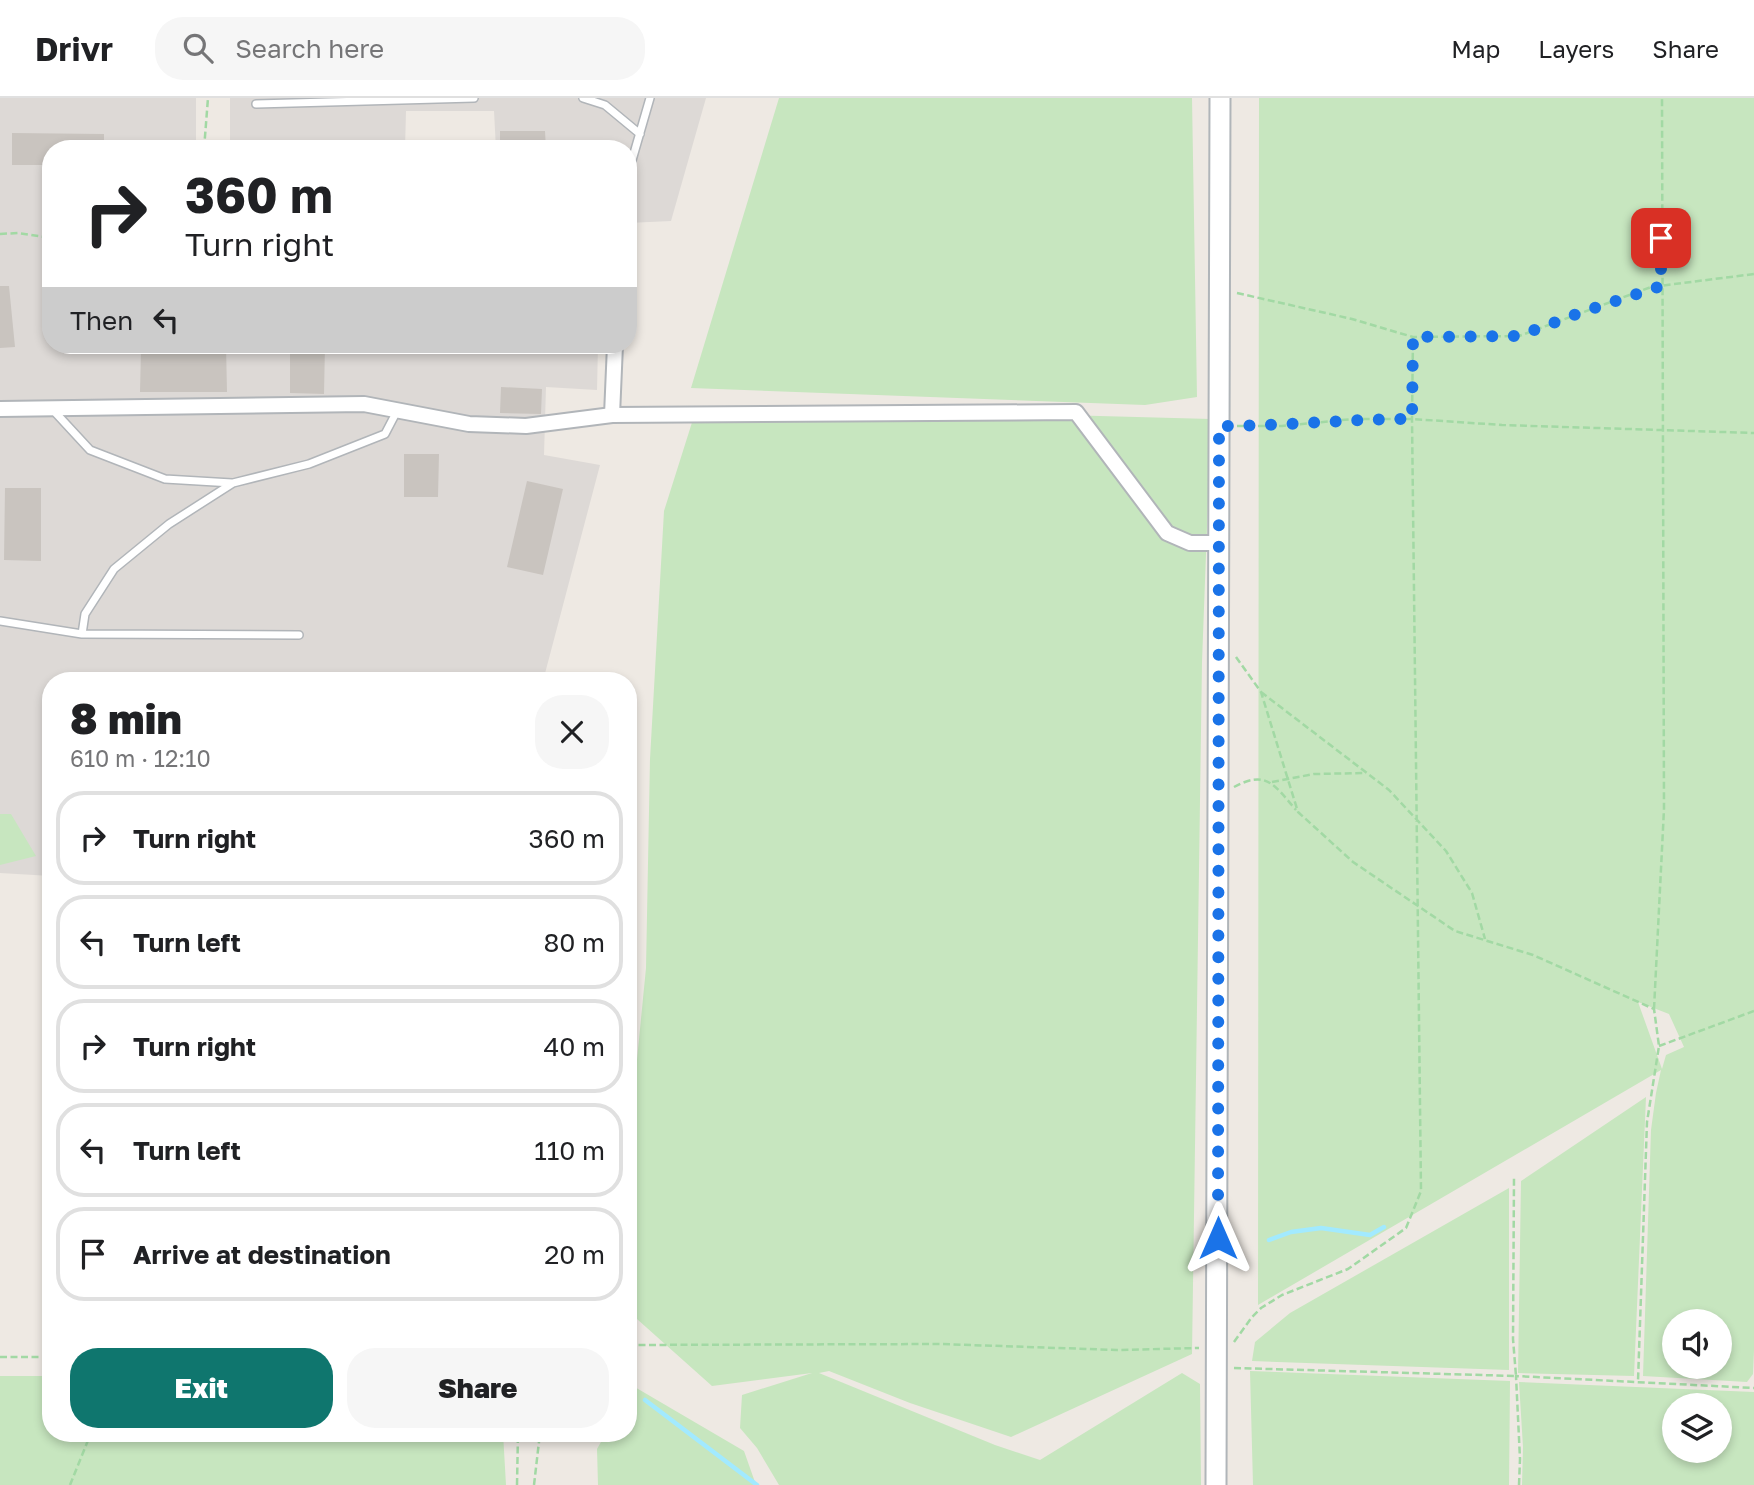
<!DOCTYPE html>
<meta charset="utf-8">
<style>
body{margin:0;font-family:"Golos Text",sans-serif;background:#f6f6f6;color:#202124;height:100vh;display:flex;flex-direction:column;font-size:26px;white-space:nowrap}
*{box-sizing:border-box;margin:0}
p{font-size:23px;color:#757577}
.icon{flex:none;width:38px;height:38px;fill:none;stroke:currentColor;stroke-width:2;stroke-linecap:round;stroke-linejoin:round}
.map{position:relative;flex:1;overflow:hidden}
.side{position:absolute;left:42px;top:574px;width:595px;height:770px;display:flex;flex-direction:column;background:#fff;border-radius:28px;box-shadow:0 4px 10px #0003}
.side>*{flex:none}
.hud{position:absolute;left:42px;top:42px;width:595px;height:214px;border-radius:28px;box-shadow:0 4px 10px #0003;background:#fff;color:#202124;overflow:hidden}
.controls{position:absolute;left:1662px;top:1211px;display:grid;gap:14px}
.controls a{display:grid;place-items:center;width:70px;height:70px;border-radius:50%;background:#fff;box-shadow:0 4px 10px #0003;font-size:35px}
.pin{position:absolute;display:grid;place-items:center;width:60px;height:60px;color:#fff;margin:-30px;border-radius:14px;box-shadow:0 4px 10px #0006}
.me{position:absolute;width:77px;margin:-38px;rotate:0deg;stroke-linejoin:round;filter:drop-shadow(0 0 5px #0008)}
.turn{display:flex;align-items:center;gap:24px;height:147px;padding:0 28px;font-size:32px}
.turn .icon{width:91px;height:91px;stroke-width:2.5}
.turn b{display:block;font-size:49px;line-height:60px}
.then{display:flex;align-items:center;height:66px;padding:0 28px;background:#0003;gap:14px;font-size:26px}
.round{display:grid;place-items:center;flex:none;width:74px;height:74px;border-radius:28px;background:#f6f6f6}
.summary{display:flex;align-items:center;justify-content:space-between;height:119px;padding:0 28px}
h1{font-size:42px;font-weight:800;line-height:52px}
.cta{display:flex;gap:14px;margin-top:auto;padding:14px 28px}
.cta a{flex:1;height:80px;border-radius:28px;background:#0f766e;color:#fff;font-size:28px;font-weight:800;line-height:80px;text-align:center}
.cta a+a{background:#f6f6f6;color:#202124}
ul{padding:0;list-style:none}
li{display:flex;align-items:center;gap:21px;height:94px;margin:0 14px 10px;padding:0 14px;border:4px solid #e0e0e0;border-radius:28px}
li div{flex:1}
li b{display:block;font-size:26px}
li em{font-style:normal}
header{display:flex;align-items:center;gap:42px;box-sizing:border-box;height:98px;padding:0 35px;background:#fff;border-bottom:2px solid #e0e0e0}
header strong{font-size:33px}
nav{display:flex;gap:38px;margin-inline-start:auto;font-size:24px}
.search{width:490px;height:63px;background:#f6f6f6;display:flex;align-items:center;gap:18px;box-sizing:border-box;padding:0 24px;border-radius:28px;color:#757577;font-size:26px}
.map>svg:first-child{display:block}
</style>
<header>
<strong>Drivr</strong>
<div class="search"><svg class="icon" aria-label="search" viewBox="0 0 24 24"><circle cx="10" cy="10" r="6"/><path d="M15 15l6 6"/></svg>Search here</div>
<nav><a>Map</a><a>Layers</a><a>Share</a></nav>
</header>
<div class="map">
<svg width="1754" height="1387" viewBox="0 0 1754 1387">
<rect width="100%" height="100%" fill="#eee9e3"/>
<path fill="#ddd9d6" d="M0,0h196v51h-145v196h547l-1,45 -51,-3 -2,68 56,10 -57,216h-492v195l-51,-3z
M230,0h476l-35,123 -43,2v-74h-132l-2,-38h-88l-1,38h-175z"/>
<path fill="#c7e6bf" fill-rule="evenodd" d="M779,0h413l5,299 -52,8 -454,-17z
M1259,0h495v1252l-1,24 -6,8 -104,-6 8,-246 5,-37 5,-23 -403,235zM1638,904l31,12 15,33 -18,8 -4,14zM1675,1223h45v46h-45z
M945,314l266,7 -9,243 -10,692 -181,83 -101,-34 -81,-32 -10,2 176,72 45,15 142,-87 18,11 1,101h-422l-22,-37 -17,-20 2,-33 70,-22 -100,13 -84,-75v-160l18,-183 4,-209 14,-248 31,-98z
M0,716h11l25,42 -36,9z
M1646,999l-12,279 -116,-3 3,-192z
M1509,1090v182l-257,-9 3,-19 35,-29z
M1250,1273l260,10 -1,104h-256z
M0,1278h51v57h452l3,52h-506z
M1519,1284l235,10v93h-232l1,-38zM1675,1307h45v46h-45z
M633,1288l111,65 12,34h-158l-1,-36 9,-16h22v-39z"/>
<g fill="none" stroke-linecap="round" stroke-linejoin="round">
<path stroke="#a2eaff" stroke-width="4.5" d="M1269,1142l22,-8 30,-4 49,7 14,-8
M645,1302l112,85"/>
</g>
<path fill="#c9c4bf" d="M500,33h45l1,18h-46z
M12,35l92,1v15h-53v16h-39z
M0,188h9l6,61 -15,1z
M195,247h31l1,47h-87l1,-42 54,1z
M290,247h35l-1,49 -34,-1z
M501,289l41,2 -1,25 -41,-1z
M404,356h35l-1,43h-34z
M527,383l36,8 -20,86 -36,-8z
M5,390h36v73l-37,-1z"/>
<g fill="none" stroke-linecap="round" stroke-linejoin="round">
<defs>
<path id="service" d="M583,0l22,7 35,29
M256,6l218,-6
M628,76l22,-76
M53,312l37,40 75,29 67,4
M0,523l82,13 217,1
M82,536l3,-20 29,-45 55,-45 64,-41 76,-19 76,-30 12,-23"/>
<path id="minor" d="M0,311l364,-5 105,20 57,2 86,-11 464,-3 91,121 23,10h29
M612,317l3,-70"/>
<path id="secondary" d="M1216,1387l4,-1387"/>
</defs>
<use href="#service" stroke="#b1b5b9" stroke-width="10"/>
<use href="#minor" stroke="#b1b5b9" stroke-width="18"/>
<use href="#secondary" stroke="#b0b5b9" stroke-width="23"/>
<path stroke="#a2d9a4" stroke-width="2.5" stroke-dasharray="7 3.5" stroke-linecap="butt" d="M204,51l4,-51
M0,136l18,-1 33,5
M1237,195l115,26 61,18 106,-1 132,-49 103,-13
M1237,328h45l71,-7h59l90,6 252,8
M1236,559l25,35 37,120 55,50 102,69 78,24 121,54 5,37 -12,76 -9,259
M1261,594l128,98 57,61 26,42 13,46
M1272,684l42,-8 52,-1
M1234,689c33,-18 41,-1 62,23
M1654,911l10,-200 -2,-711
M1659,948l95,-35
M1234,1244l18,-25 9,-9 21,-13 66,-26 58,-41 15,-37 -9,-772 1,-82
M628,1247l313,-1 176,6 82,-2
M0,1259h51
M1234,1270l282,8 -3,-37 1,-161
M70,1387l21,-52
M517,1387l1,-52
M534,1387l6,-52
M1519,1387l1,-26 -4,-83 238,12"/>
<use href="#service" stroke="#fff" stroke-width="7"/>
<use href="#minor" stroke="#fff" stroke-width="14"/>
<use href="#secondary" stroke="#fff" stroke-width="19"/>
</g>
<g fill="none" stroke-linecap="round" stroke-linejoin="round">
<path stroke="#1a73e8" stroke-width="12" stroke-dasharray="0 21.6" d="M1218,1140l1,-812c65,0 128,-7 193,-7l1,-82 106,-1 60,-23 82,-27v-48"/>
</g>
</svg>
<div class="controls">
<a><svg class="icon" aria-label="sound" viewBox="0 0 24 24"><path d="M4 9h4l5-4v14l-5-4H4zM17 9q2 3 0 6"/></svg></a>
<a><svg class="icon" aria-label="layers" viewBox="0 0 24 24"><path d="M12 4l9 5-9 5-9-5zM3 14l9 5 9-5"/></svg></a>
</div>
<div class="pin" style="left:1661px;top:140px;background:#d93025"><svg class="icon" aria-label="arrive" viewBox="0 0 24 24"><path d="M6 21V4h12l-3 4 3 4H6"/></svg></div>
<svg class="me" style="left:1218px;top:1140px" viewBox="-20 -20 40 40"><path d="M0-17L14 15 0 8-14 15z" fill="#1a73e8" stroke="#fff" stroke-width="4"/></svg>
<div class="hud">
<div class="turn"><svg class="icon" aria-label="right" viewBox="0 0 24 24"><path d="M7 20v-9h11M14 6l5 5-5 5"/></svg><div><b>360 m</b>Turn right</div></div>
<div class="then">Then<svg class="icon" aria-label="left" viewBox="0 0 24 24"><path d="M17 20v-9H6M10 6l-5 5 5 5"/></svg></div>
</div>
<section class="side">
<div class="summary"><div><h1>8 min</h1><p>610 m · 12:10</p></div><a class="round"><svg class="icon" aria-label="close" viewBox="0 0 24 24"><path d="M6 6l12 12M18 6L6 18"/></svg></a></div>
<ul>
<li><svg class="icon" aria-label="right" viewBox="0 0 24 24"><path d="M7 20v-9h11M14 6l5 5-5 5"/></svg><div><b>Turn right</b></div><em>360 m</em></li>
<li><svg class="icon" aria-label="left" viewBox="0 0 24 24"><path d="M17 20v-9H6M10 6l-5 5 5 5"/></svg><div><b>Turn left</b></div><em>80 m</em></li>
<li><svg class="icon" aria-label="right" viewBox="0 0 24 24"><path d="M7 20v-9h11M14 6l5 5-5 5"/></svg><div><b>Turn right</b></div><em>40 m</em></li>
<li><svg class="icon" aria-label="left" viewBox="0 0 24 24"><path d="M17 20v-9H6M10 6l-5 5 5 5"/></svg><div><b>Turn left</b></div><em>110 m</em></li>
<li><svg class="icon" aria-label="arrive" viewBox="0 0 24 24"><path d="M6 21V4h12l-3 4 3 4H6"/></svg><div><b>Arrive at destination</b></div><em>20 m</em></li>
</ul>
<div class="cta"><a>Exit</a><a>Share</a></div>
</section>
</div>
